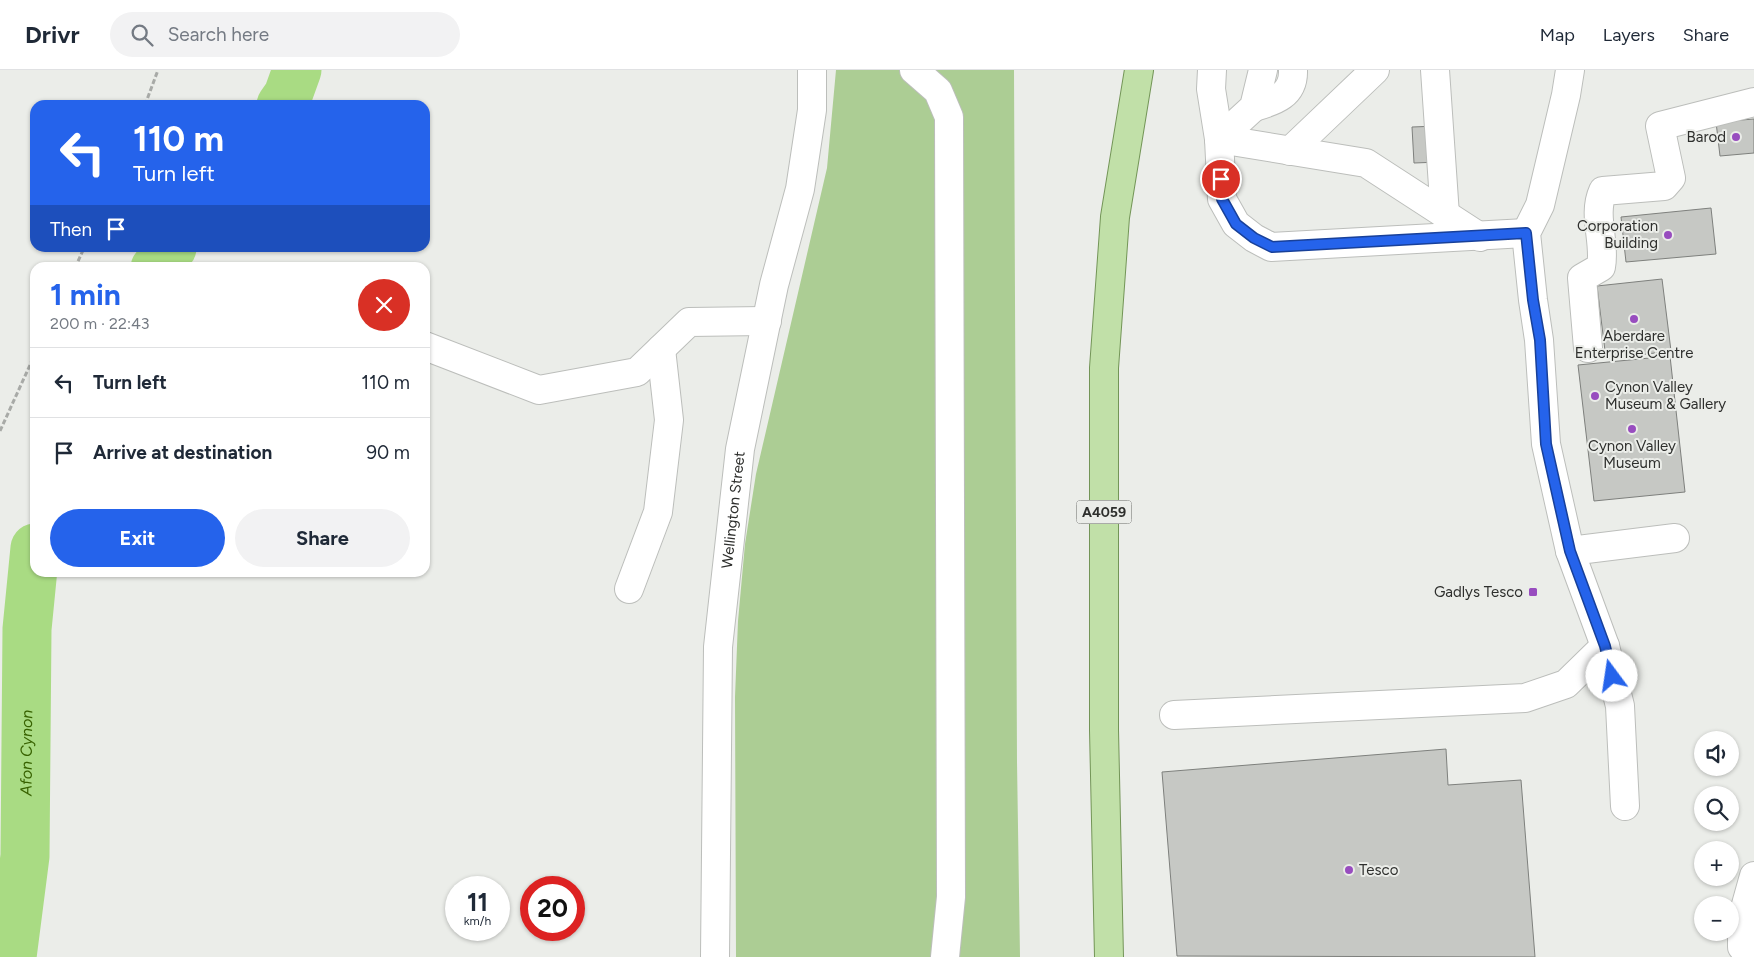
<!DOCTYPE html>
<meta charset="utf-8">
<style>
body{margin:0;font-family:Figtree,sans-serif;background:#f2f2f3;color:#1f2937;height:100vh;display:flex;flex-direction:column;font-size:19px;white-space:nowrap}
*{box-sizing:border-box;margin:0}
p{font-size:16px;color:#747a83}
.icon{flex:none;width:28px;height:28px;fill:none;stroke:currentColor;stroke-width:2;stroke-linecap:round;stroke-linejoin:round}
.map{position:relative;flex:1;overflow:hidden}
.sheet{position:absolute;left:30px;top:192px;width:400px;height:315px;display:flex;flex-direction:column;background:#fff;border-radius:15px;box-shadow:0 1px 4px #0004}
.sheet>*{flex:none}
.top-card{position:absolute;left:30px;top:30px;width:400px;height:152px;border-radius:15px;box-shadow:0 1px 4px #0004;background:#2563eb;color:#fff;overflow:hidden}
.buttons{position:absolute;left:1694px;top:661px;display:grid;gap:10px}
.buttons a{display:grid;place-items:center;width:45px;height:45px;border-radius:50%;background:#fff;box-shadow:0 1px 4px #0004;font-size:25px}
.speed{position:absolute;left:445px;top:806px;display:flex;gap:10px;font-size:25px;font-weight:700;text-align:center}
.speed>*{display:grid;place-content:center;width:65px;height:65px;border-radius:50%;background:#fff;box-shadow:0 1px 4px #0004;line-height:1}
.speed small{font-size:12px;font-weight:400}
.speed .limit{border:8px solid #d22;background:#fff;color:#111}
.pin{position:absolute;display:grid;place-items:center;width:42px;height:42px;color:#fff;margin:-21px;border:2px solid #fff;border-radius:50%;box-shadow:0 1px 5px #0007}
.me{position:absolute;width:55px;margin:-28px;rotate:346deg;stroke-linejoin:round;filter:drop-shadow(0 0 4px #0008)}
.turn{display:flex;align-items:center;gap:18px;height:105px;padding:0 20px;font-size:22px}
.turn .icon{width:65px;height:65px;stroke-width:2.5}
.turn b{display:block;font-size:35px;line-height:42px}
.then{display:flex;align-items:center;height:48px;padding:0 20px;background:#0003;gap:10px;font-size:19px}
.round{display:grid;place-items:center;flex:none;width:52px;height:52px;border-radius:26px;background:#f2f2f3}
.summary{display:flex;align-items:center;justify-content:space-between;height:85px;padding:0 20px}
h1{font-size:30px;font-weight:700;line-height:38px;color:#2563eb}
.action{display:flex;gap:10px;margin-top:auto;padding:10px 20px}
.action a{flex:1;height:58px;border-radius:30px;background:#2563eb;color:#fff;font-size:20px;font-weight:700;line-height:58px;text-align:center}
.action a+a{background:#f2f2f3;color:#1f2937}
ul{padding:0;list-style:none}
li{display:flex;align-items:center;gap:15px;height:70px;padding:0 20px;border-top:1px solid #e0e1e3}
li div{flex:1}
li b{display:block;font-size:19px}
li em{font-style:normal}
header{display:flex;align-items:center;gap:30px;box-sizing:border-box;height:70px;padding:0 25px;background:#fff;border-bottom:1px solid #e0e1e3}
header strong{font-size:24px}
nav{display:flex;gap:28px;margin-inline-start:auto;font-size:18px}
.search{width:350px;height:45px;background:#f2f2f3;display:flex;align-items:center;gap:12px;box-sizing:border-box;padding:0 18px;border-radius:28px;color:#747a83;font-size:19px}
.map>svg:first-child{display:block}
</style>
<header>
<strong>Drivr</strong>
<div class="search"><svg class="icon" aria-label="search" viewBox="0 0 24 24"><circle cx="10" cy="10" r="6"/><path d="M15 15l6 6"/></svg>Search here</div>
<nav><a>Map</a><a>Layers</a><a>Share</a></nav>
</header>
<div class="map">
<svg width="1754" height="887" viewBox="0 0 1754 887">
<rect width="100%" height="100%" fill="#ebede9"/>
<path fill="#accd94" d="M836,0h178l3,692 3,195h-284l-1,-260 3,-76 7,-77 11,-70 71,-306z"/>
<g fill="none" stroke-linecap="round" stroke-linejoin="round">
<g stroke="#a9db83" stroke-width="49">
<path d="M281,35l7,-10 9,-25"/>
<path d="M155,198l17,-20"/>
<path id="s1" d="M12,887l13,-101 2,-227 8,-81"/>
</g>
</g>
<path fill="#c6c8c4" stroke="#7e807d" d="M1754,49v34l-34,3 -4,-34z
M1438,56l2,36 -26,1 -2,-36z
M1711,138l5,46 -90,8 -5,-45z
M1662,209l9,72 -65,8 -9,-73z
M1670,286l15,136 -91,9 -16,-136z
M1446,679l2,36 73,-5 14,177 -358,-1 -15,-184z"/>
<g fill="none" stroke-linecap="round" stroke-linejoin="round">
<defs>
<g id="minor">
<path d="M914,0l24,21 11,26 2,780 -6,60"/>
<path d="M1212,0l-1,19 8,50 3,60 14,25 18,14 17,9 255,-14"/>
<path d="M1435,0l10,145"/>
<path d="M1570,0l-4,25 -26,110 -14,28 7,67 6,40 7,104 24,107 35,95 15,60 5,100"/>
<path d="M1254,37c21,-6 40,-12 39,-37"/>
<path d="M1219,69l147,24 114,74"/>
<path d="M1219,69l35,-32 9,-37"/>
<path d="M1290,81l85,-81"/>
<path d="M425,276l114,44 98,-18 52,-50 78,-1"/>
<path d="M1588,278l-6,-70 19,-11c5,-24 -9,-52 2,-76l61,-5 7,-8 -11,-52 94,-24"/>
<path d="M1570,481l105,-13"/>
<path d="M629,519l29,-77 11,-92 -8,-71"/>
<path d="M1174,645l351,-17 41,-14 39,-38"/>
<path id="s2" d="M715,887l3,-310 22,-198 34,-164 26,-96 12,-79v-40"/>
<path d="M1751,887l-9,-10v-28l12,-43"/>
</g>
<path id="major" d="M1109,887l-5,-227v-362l11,-151 24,-147"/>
</defs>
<use href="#minor" stroke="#bcbebb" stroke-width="30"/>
<use href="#major" stroke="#739557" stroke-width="30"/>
<path stroke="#a8aaa7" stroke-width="3" stroke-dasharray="5 2.5" stroke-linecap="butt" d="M145,35l13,-35
M75,198l9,-20
M0,361l35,-77"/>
<use href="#minor" stroke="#fff" stroke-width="28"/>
<use href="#major" stroke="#c1e0a8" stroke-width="28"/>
</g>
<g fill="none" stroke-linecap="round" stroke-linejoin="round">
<defs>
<path id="route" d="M1221,109l1,20 14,25 18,14 18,9 254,-14 7,67 7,40 6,104 24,107 35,95 7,30"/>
</defs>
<use href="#route" stroke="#184099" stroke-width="12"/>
<use href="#route" stroke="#2563eb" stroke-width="9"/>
</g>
<g fill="#984dbf" stroke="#ebede9" stroke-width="2">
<circle cx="1736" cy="67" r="5"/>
<circle cx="1668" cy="165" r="5"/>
<circle cx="1634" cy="249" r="5"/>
<circle cx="1595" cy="326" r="5"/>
<circle cx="1632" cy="359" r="5"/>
<rect x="1528" y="517" width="10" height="10" rx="2.5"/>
<circle cx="1349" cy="800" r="5"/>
</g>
<g text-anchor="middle" stroke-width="4" stroke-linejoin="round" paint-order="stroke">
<rect fill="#ebede9" stroke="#676865" stroke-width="1" x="1076.5" y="430.5" width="55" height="23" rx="4"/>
<g font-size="14" font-weight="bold" fill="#2e2f2d">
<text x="1104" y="447">A4059</text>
</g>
<g font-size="15" fill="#2e2f2d" stroke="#ebede9" text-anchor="end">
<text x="1726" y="72">Barod</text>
<text x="1658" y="161">Corporation<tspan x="1658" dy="17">Building</tspan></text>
<text x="1634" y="271" text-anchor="middle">Aberdare<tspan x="1634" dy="17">Enterprise Centre</tspan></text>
<text x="1605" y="322" text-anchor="start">Cynon Valley<tspan x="1605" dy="17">Museum &amp; Gallery</tspan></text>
<text x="1632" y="381" text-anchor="middle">Cynon Valley<tspan x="1632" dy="17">Museum</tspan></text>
<text x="1523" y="527">Gadlys Tesco</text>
<text x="1359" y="805" text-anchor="start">Tesco</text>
</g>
<g font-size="15" fill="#2e2f2d" stroke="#ebede9">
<text dy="5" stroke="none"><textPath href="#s2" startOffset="448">Wellington Street</textPath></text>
</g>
<g font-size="16" font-style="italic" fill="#386200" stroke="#ebede9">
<text dy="6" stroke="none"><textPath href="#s1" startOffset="205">Afon Cynon</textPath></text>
</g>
</g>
</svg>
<div class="buttons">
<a><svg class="icon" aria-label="sound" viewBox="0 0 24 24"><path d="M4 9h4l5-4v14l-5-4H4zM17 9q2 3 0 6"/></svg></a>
<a><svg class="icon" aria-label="search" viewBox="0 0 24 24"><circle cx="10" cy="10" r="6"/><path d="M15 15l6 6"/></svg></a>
<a>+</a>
<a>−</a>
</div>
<div class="speed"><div>11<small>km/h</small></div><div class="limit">20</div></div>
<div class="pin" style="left:1221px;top:109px;background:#d93025"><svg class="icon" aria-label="arrive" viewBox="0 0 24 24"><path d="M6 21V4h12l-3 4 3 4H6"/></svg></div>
<svg class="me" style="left:1612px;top:606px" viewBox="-20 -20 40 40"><circle r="19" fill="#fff"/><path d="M0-13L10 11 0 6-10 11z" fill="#2563eb"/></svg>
<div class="top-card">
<div class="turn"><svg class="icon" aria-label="left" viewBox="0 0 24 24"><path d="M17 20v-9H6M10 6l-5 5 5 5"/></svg><div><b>110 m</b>Turn left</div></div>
<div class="then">Then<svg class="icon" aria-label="arrive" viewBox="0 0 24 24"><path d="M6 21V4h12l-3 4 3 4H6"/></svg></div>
</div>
<section class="sheet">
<div class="summary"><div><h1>1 min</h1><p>200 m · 22:43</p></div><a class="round" style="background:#d93025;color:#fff"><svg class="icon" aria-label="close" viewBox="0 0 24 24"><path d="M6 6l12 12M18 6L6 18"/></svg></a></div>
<ul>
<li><svg class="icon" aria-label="left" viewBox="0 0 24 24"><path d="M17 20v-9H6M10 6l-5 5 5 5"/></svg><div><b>Turn left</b></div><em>110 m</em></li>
<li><svg class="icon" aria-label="arrive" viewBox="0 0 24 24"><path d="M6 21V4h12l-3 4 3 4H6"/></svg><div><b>Arrive at destination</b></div><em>90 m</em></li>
</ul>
<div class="action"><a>Exit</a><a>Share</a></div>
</section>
</div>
